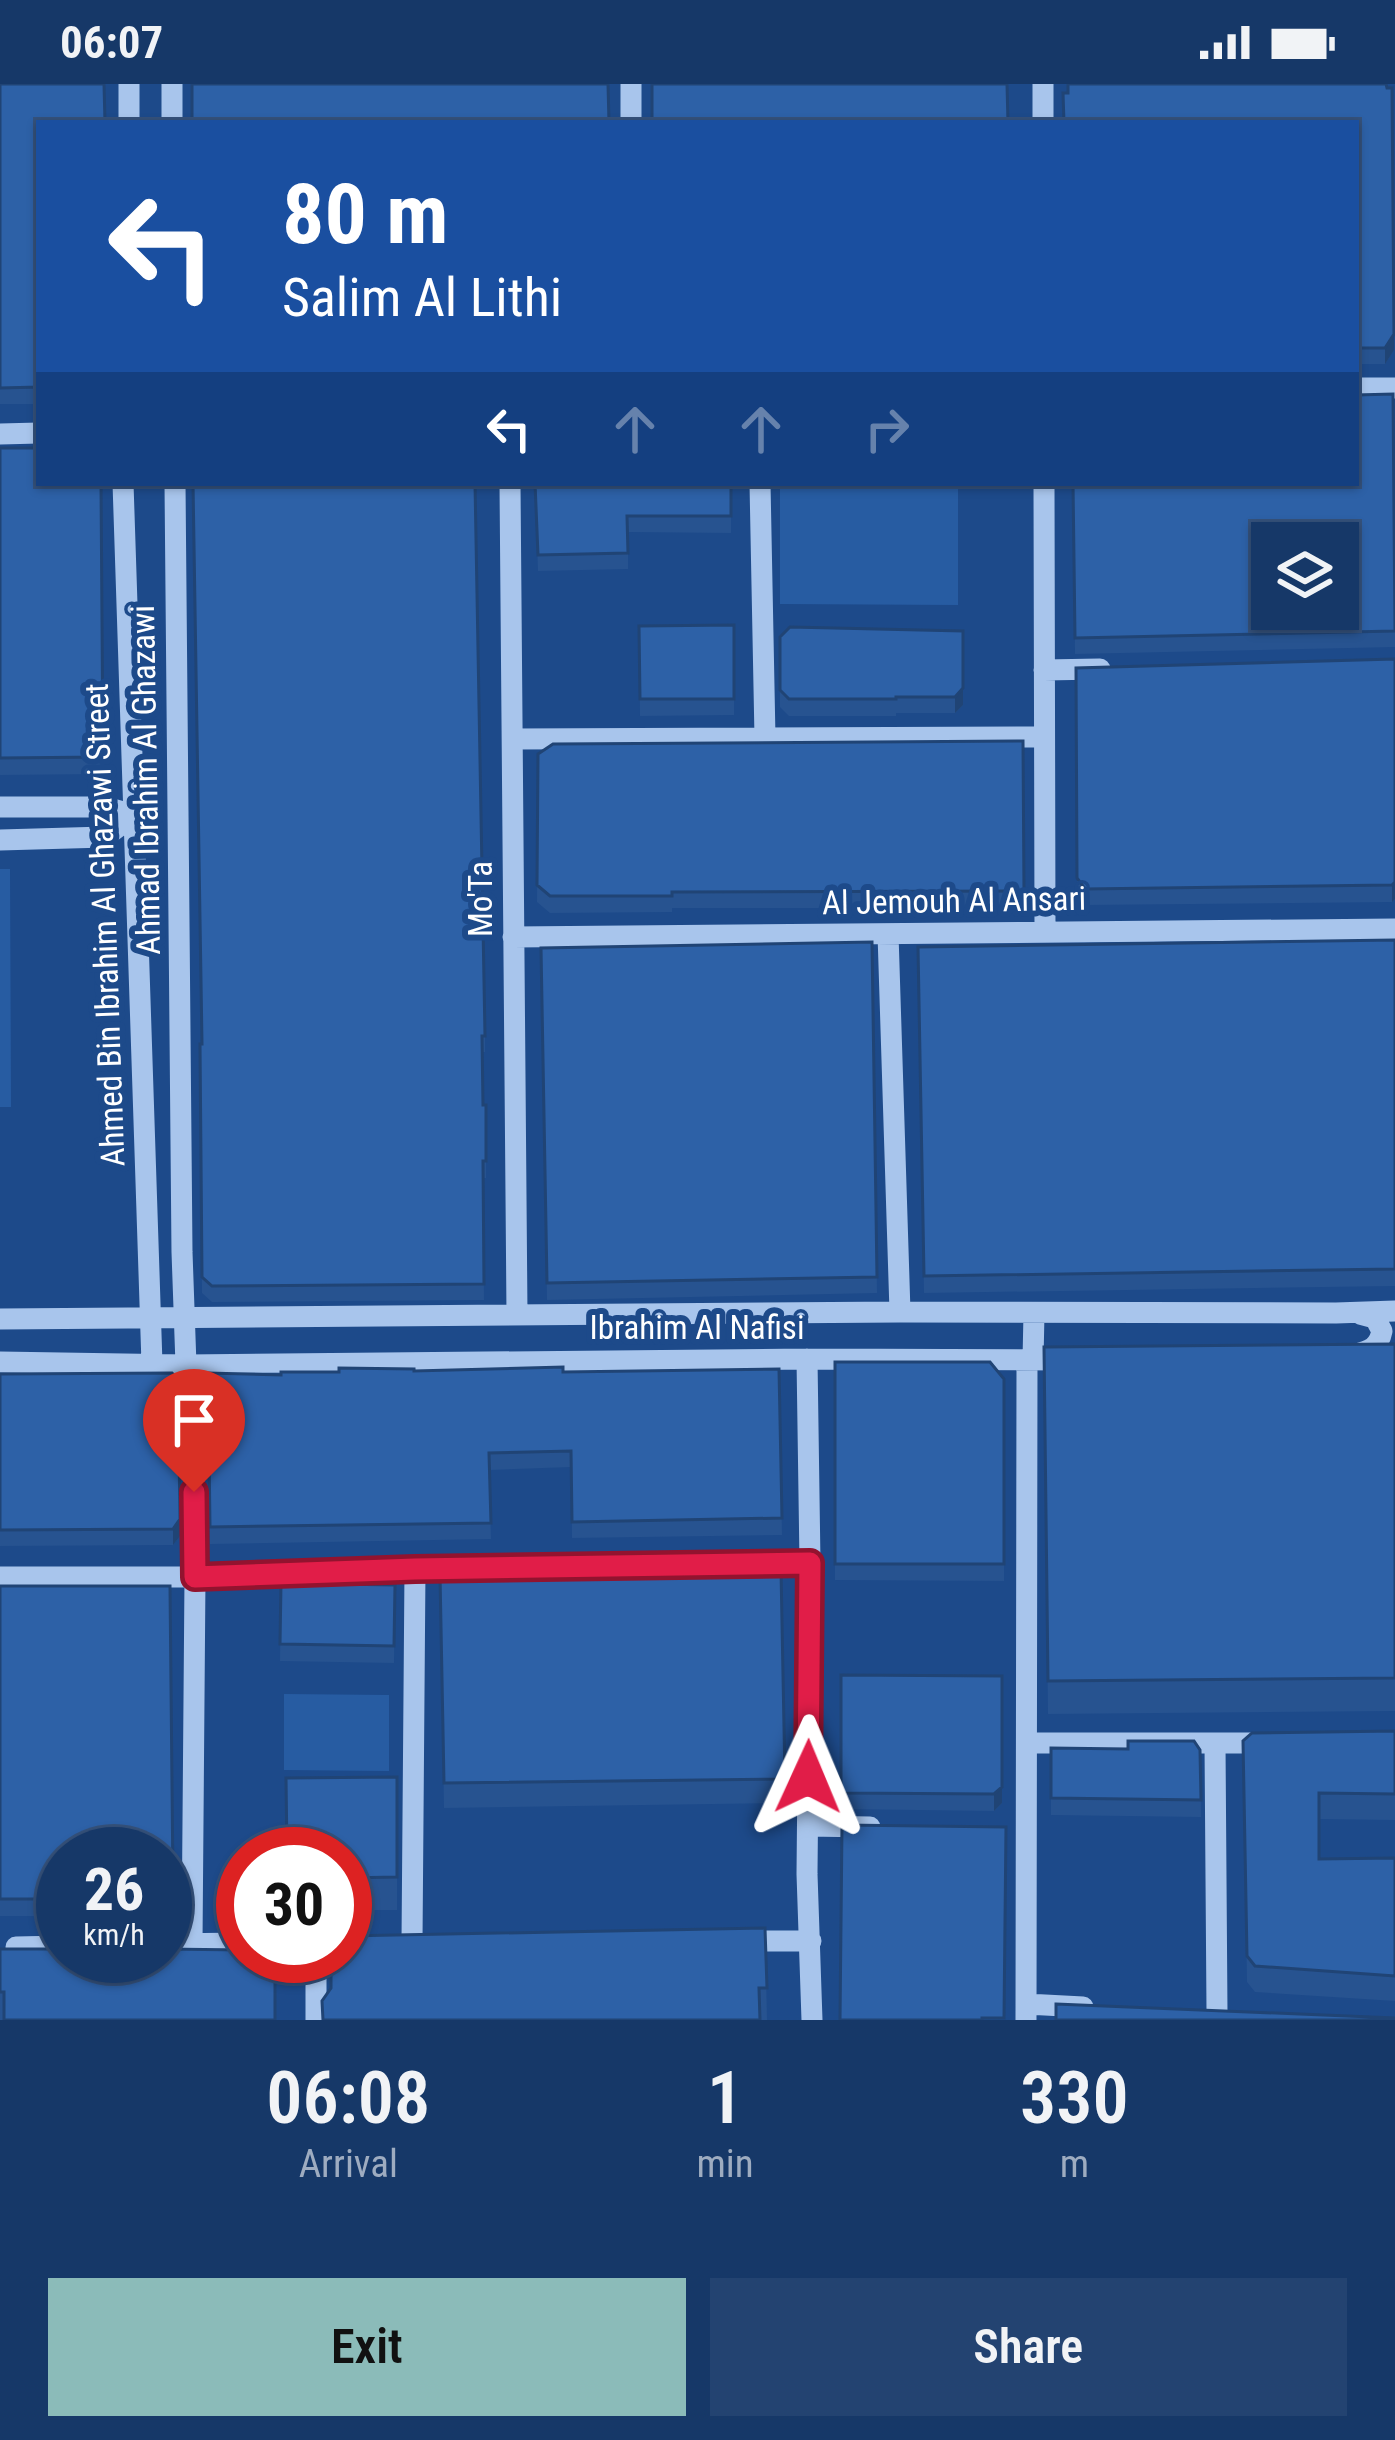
<!DOCTYPE html>
<style>
body{margin:0;font-family:"Roboto Condensed",sans-serif;background:#234371;color:#f1f3f6;height:100vh;display:flex;flex-direction:column;font-size:45px;white-space:nowrap}
*{box-sizing:border-box;margin:0}
p{font-size:39px;color:#9eacc0}
.icon{flex:none;width:66px;height:66px;fill:none;stroke:currentColor;stroke-width:2;stroke-linecap:round;stroke-linejoin:round}
.map{position:relative;height:1936px;overflow:hidden}
.sheet{display:flex;flex-direction:column;background:#163868;flex:1}
.sheet>*{flex:none}
.hud{position:absolute;left:36px;top:36px;width:1323px;height:366px;border-radius:0px;box-shadow:0 3px 9px #0004,0 0 0 3px #35527c;background:#1a4fa0;color:#fff;overflow:hidden}
.tools{position:absolute;left:1251px;top:438px;display:grid;gap:24px}
.tools a{display:grid;place-items:center;width:108px;height:108px;border-radius:0px;background:#163868;box-shadow:0 3px 9px #0004,0 0 0 3px #35527c;font-size:60px}
.speed{position:absolute;left:36px;top:1743px;display:flex;gap:24px;font-size:60px;font-weight:700;text-align:center}
.speed>*{display:grid;place-content:center;width:156px;height:156px;border-radius:50%;background:#163868;box-shadow:0 3px 9px #0004,0 0 0 3px #35527c;line-height:1}
.speed small{font-size:30px;font-weight:400}
.speed .limit{border:18px solid #d22;background:#fff;color:#111}
.pin{position:absolute;display:grid;place-items:center;width:102px;height:102px;color:#fff;margin:-123px -51px;border-radius:50% 50% 50% 0;rotate:-45deg;box-shadow:0 0 12px #0007}
.pin .icon{rotate:45deg}
.me{position:absolute;width:132px;margin:-66px;rotate:1deg;stroke-linejoin:round;filter:drop-shadow(0 0 9px #0008)}
.turn{display:flex;align-items:center;gap:42px;height:252px;padding:0 48px;font-size:54px}
.turn .icon{width:156px;height:156px;stroke-width:2.5}
.turn b{display:block;font-size:84px;line-height:102px}
.lanes{display:flex;align-items:center;height:114px;padding:0 48px;background:#0003;justify-content:center;gap:60px;direction:ltr}
.lanes .off{opacity:.35}
.eta{display:flex;justify-content:space-evenly;align-items:center;height:204px;text-align:center}
.eta b{font-size:72px;font-weight:600;line-height:84px}
.primary-button{display:flex;gap:24px;margin-top:auto;padding:24px 48px}
.primary-button a{flex:1;height:138px;border-radius:0px;background:#8bbbb9;color:#111;font-size:48px;font-weight:600;line-height:138px;text-align:center}
.primary-button a+a{background:#234371;color:#f1f3f6}
.status{display:flex;justify-content:space-between;align-items:center;height:84px;padding:0 60px;background:#163868;direction:ltr}
.status svg{height:33px;fill:currentColor}
.map>svg:first-child{display:block}
</style>
<div class="status"><b>06:07</b><svg viewBox="0 0 49 12"><path d="M0 12V9h3v3zM5 12V6h3v6zM10 12V3h3v9zM15 12V0h3v12zM26 1h20v11H26zM47 4h2v5h-2z"/></svg></div>
<div class="map">
<svg width="1395" height="1936" viewBox="0 0 1395 1936">
<rect width="100%" height="100%" fill="#1d4a8a"/>
<path fill="#275ca2" d="M780,399h178v122l-178,-1z
M0,785h10l1,238h-11z
M284,1610l105,1v76l-105,-1z"/>
<g fill="none" stroke-linecap="round" stroke-linejoin="round">
<path stroke="#a8c5ec" stroke-width="21" d="M172,0v39
M631,0v39
M1043,0v39
M129,39v-39
M1356,304h39
M0,350l39,-1
M123,399l29,881
M175,399l7,769 4,113
M510,399l7,832
M760,399l5,255
M1044,399l1,449
M1044,586l56,-1
M513,655l531,-2
M0,723h106l28,8
M0,756l105,-3 29,-22
M888,850l12,378
M513,853l882,-8
M0,1235l900,-7 436,1 59,-2
M1355,1270c15,-3 24,-7 27,-23l-7,-13 -15,-4
M807,1275l3,204 -3,311 5,146
M1033,1276l1,-47
M0,1278l186,3 621,-6 260,1
M0,1493h195l220,-8 395,-6
M1027,1659h241
M1215,1660l2,268
M808,1742l62,1
M739,1857h72
M412,1858l3,-373
M192,1859l3,-366 -2,-212
M165,1860l78,-1
M16,1863l47,-1
M1026,1920l57,3
M316,1936v-64
M1026,1936l1,-660"/>
</g>
<path fill="#275390" d="M0,0l39,39v281h-39z
M1356,39l38,227 -9,14h-29z
M0,364l101,35 2,291 -103,1z
M535,399h196v50l-103,-1v37l-90,2z
M1073,399l322,90v74l-320,7z
M734,541v90l-94,1 -1,-90z
M963,547v74l-8,8h-59v3h-107l-9,-9v-70z
M1395,575v240l-3,3 -307,3 -8,-10 -1,-227z
M1023,657l1,167h-352v4l-122,1 -13,-11 1,-148z
M1395,856v346l-471,7 -6,-346z
M872,858l5,351 -330,7 -6,-352z
M485,952v16h-3l1,53h3v73h-3l1,122 -272,2 -10,-9 -2,-233z
M1395,1260v367l-347,3 -4,-367z
M835,1278l169,17v202l-169,-1z
M779,1285l3,166 -210,3 -1,-71 -82,3 2,69 -281,5 -2,-171 355,-1z
M172,1289l8,163 -7,9 -173,1v-172z
M781,1486l4,233 -341,5 -4,-233z
M281,1499l114,2 -1,78 -114,-2z
M0,1502h170l3,313 -8,7v-52h-102v62h-63z
M841,1591l161,1v127l-8,8 -153,-2z
M1395,1647v89l-76,-1v40l76,-1v143l-140,-9 -8,-10 -4,-241z
M1051,1664l149,2 1,67 -150,-2z
M397,1693v133h-52v-56z
M765,1844l2,92h-445z
M0,1865l275,71h-275z"/>
<path fill="#204475" d="M1394,250v16l-9,14v-16z
M963,604v17l-8,8v-16z
M1395,798v17l-3,3v-17z
M180,1435v17l-7,9v-16z
M1002,1703v16l-8,8v-17z
M173,1798v17l-8,7v-17z"/>
<path fill="#2d61a7" stroke="#204475" stroke-width="3" fill-rule="evenodd" d="M0,0h104l1,39h-66v264l-39,1z
M192,0h416l1,39h-417z
M652,0h355l1,39h-356z
M1068,0h318l1,4h5l2,246 -9,14h-29v-225h-292l-1,-30h5z
M1393,310l2,237 -320,7 -2,-155h283v-88zM1272,459h66v66h-66z
M0,364h39v35h62l2,274 -103,1z
M193,399h282l10,553h-3l1,69h3v56h-3l1,123 -272,2 -10,-9 -2,-233h2z
M535,399h196v33h-104l1,37 -90,2z
M734,541v74h-94l-1,-73z
M790,543l173,4v57l-8,9h-59v2h-107l-9,-9v-53z
M1395,575v223l-3,3 -307,4 -8,-11 -1,-210z
M1023,657l1,150 -352,1v4h-122l-13,-11 1,-131 15,-10z
M1395,856v329l-471,7 -6,-329z
M872,858l5,335 -330,6 -6,-335z
M1395,1260v334l-347,3 -4,-334z
M835,1278h155l14,17v185h-169z
M563,1283v5l216,-3 3,149 -210,4 -1,-71 -82,2 2,70 -281,4 -2,-154 73,2v-3h58v-4l75,1v2z
M172,1289l6,6 2,140 -7,10 -173,1v-156z
M781,1486l4,209 -341,4 -4,-208z
M281,1499l114,2 -1,61 -114,-2z
M0,1502h170l3,296 -8,7v-35h-102v45h-63z
M841,1591l161,1v111l-8,7 -153,-1z
M1395,1647v63l-76,-1v66l76,-1v118l-140,-10 -8,-10 -4,-215 9,-8z
M1128,1657h66l6,9 1,50 -150,-2v-50l77,1z
M397,1693v100l-52,1v-24h-58l-1,-76z
M842,1741l164,2 -2,191h-22v2h-142z
M765,1844l2,60h-8l1,32h-437l-1,-19 9,-13v-32h14v-20z
M0,1865h63v7h102v-7l78,1v6h32v64h-271v-28h-4z
M1056,1920l339,14v2h-339z"/>
<g fill="none" stroke-linecap="round" stroke-linejoin="round">
<defs>
<path id="route" d="M194,1408l1,85 220,-8 395,-6 -2,214"/>
</defs>
<use href="#route" stroke="#92132f" stroke-width="30"/>
<use href="#route" stroke="#e11d48" stroke-width="21"/>
</g>
<g text-anchor="middle" stroke-width="12" stroke-linejoin="round" paint-order="stroke">
<g font-size="33" fill="#fff" stroke="#1d4a8a">
<text transform="translate(145 696) rotate(-91)" y="12">Ahmad Ibrahim Al Ghazawi</text>
<text transform="translate(480 815) rotate(-90)" y="12">Mo'Ta</text>
<text transform="translate(954 816) rotate(-1)" y="12">Al Jemouh Al Ansari</text>
<text transform="translate(104 841) rotate(-92)" y="12">Ahmed Bin Ibrahim Al Ghazawi Street</text>
<text x="697" y="1255">Ibrahim Al Nafisi</text>
</g>
</g>
</svg>
<div class="tools">
<a><svg class="icon" aria-label="layers" viewBox="0 0 24 24"><path d="M12 4l9 5-9 5-9-5zM3 14l9 5 9-5"/></svg></a>
</div>
<div class="speed"><div>26<small>km/h</small></div><div class="limit">30</div></div>
<div class="pin" style="left:194px;top:1408px;background:#d93025"><svg class="icon" aria-label="arrive" viewBox="0 0 24 24"><path d="M6 21V4h12l-3 4 3 4H6"/></svg></div>
<svg class="me" style="left:808px;top:1693px" viewBox="-20 -20 40 40"><path d="M0-17L14 15 0 8-14 15z" fill="#e11d48" stroke="#fff" stroke-width="4"/></svg>
<div class="hud">
<div class="turn"><svg class="icon" aria-label="left" viewBox="0 0 24 24"><path d="M17 20v-9H6M10 6l-5 5 5 5"/></svg><div><b>80 m</b>Salim Al Lithi</div></div>
<div class="lanes"><svg class="icon" aria-label="left" viewBox="0 0 24 24"><path d="M17 20v-9H6M10 6l-5 5 5 5"/></svg><svg class="icon off" aria-label="ahead" viewBox="0 0 24 24"><path d="M12 20V5M6 11l6-6 6 6"/></svg><svg class="icon off" aria-label="ahead" viewBox="0 0 24 24"><path d="M12 20V5M6 11l6-6 6 6"/></svg><svg class="icon off" aria-label="right" viewBox="0 0 24 24"><path d="M7 20v-9h11M14 6l5 5-5 5"/></svg></div>
</div>
</div>
<section class="sheet">
<div class="eta">
<div><b>06:08</b><p>Arrival</p></div>
<div><b>1</b><p>min</p></div>
<div><b>330</b><p>m</p></div>
</div>
<div class="primary-button"><a>Exit</a><a>Share</a></div>
</section>
